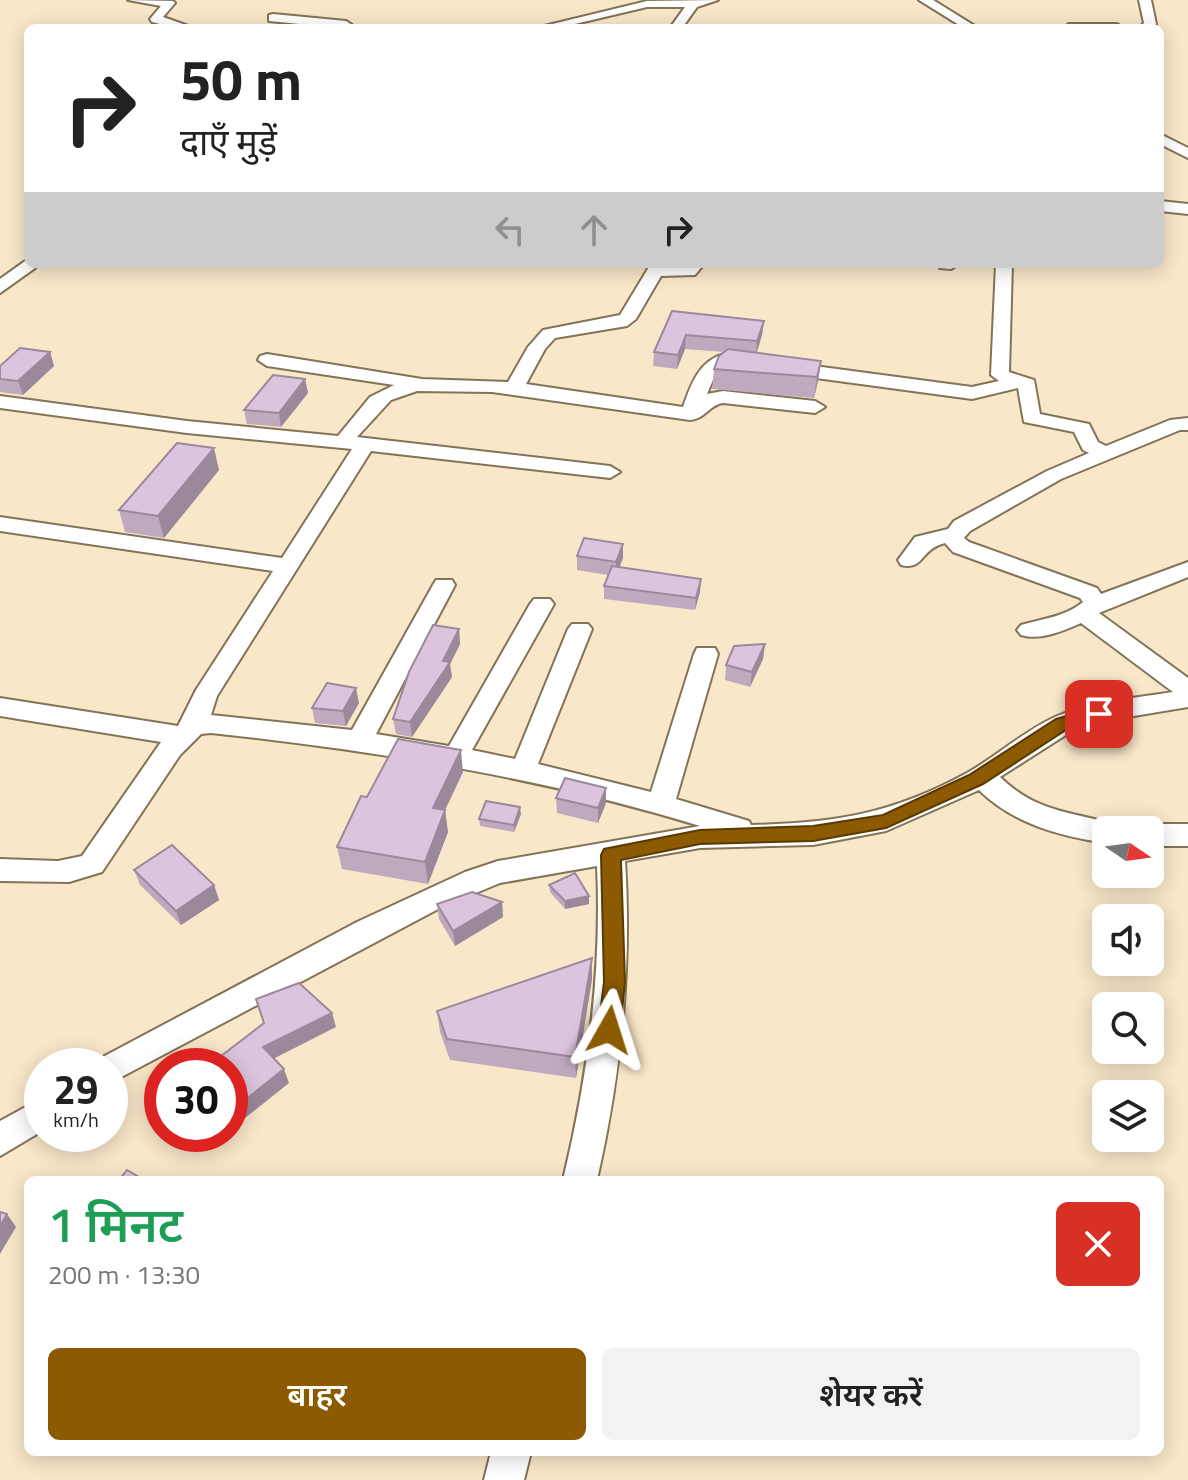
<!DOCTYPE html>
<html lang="hi">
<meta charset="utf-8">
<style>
body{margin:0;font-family:"Titillium Web","Noto Sans Devanagari",sans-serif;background:#f2f2f2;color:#222;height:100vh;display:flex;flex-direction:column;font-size:30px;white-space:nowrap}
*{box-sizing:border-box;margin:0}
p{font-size:26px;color:#767676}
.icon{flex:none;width:44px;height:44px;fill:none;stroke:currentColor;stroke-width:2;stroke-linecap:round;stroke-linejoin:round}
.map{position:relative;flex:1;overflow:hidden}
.sheet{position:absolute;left:24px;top:1176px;width:1140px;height:280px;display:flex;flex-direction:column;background:#fff;border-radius:12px;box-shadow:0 4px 20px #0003}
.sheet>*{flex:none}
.hud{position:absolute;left:24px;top:24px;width:1140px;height:244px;border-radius:12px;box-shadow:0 4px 20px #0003;background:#fff;color:#222;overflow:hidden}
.needle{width:52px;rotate:103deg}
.fabs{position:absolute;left:1092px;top:816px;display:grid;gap:16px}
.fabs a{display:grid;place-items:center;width:72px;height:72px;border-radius:12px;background:#fff;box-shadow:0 4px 20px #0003;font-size:40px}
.speed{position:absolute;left:24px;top:1048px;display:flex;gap:16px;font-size:40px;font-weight:700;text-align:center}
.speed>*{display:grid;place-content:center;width:104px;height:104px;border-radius:50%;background:#fff;box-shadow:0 4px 20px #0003;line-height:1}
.speed small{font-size:20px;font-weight:400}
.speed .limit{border:12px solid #d22;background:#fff;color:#111}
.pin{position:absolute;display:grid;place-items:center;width:68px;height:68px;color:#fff;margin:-34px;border-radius:16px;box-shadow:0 4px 12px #0006}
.me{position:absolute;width:88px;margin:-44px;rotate:6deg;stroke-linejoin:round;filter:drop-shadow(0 0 6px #0008)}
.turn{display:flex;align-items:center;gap:28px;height:168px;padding:0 24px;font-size:36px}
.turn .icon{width:104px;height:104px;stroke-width:2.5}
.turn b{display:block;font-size:56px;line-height:68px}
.lanes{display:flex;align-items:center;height:76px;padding:0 24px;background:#0003;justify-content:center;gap:40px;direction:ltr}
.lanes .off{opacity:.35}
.round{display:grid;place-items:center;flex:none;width:84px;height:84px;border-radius:12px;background:#f2f2f2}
.summary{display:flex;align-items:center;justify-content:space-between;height:136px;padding:0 24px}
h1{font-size:48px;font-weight:600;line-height:60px;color:#1e9e55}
.cta{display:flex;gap:16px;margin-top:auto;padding:16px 24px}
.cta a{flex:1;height:92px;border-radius:12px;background:#8b5a01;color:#fff;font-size:32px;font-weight:600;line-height:92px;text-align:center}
.cta a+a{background:#f2f2f2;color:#222}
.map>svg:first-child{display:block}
</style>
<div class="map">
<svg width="1188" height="1480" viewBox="0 0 1188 1480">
<rect width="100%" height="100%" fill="#f9e7c9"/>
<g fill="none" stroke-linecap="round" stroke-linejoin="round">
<defs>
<path id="minor" d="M128,0l45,1 2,2 -12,14 31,11h-19l-23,-6 -2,-3 11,-13z
M718,0l-21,7 -15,21h-12l15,-21h-38l-89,21h-22l111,-27z
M919,0h14l45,28h-14z
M1139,0h12l5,24 -4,4h-13l5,-5z
M273,14l73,7 6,4 -12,3 -71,-7v-6z
M1069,24h48l6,4h-60z
M1160,134l28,14v10l-28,-14z
M1160,201l28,3v10l-28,-3z
M28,259v5h9l-2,4 -35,25v-14z
M704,264l-9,11 -34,1 -25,43 -9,7 -72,12 -10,11 -19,35 157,23c8,-23 16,-46 41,-53l248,33 27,-6 -8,-6 5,-111h16l-3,108 25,8 6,34 49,10 9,18 8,4 64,-26 18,-2v12h-8l-119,49 -91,52 -6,7 5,4 128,46 4,6 87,-32v15l-89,36 89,65v29l-72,12 -44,12 -72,46c37,36 71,34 116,48l3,5h-13v13c-47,-7 -92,-19 -127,-53l-93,41 -73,14 -113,3 -75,13c7,108 -4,213 -28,319h-34c25,-104 39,-207 34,-314l-97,17 -58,24 -332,176v-17h-15l4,-7 258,-137 108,-50 33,-11 202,-35c-161,-49 -322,-75 -489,-93l-10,1 -21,21 -78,117 -33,10 -69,-1v-22l58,2 24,-5 79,-114 -161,-26v-18l178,28 18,-36 77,-119 -273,-40v-14l282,41 70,-109 -165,-16 -187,-25v-12l187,25 151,15 32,-39 24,-12 -127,-19 -9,-6 2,-4 7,-2 155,25 86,3 20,-35 15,-17 77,-15 29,-48zM726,366l246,33 46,-11 6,34 50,10 9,18 6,3 -42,18 -93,50 -6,8 -33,8 -17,23 3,5c23,6 19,-16 44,-22l8,9 127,46 3,4c-18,15 -42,17 -62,23l-4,5 4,5c19,6 42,-4 60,-12l92,69c-38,6 -82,10 -118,25 -31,14 -58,39 -88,56 -75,41 -132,50 -216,52l-2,-4 -73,-22 42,-145 -3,-6h-18l-3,6 -43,138 -113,-28 54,-135 -4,-5h-16l-4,5 -53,130 -43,-9 82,-146 -4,-5h-16l-4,5 -81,142 -73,-12 79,-149 -3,-5h-16l-3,5 -81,145 -141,-15 6,-19 154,-245 239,27 10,-6 -10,-6 -253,-29 34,-37 26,-9 75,1 198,28c15,-1 19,-15 33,-17l92,10 10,-6 -10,-6 -92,-10 -16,3 8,-19z
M938,264h21l-8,5 -11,-1z
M1150,824h38v22h-38v-16h-11z
M42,1098v33l-42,25v-35z
M491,1452h40l-7,28h-40z"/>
</defs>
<use href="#minor" stroke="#837357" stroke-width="4"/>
<use href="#minor" fill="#fff" fill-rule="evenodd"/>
</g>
<path fill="#bea9bf" d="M672,311l92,10 -2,14 -5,17 64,9 -3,20 -4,17 -102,-9 2,-20 10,-17 -39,-3 -8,20 -24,-3 1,-14z
M50,352l4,14 -31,29 -23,-3v-26z
M305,379l3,14 -27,34 -34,-3 -3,-14z
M219,470l-55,68 -39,-6 -6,-22z
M577,556l46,2 -4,9 82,12 -1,13 -5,18 -91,-11v-13l4,-11 -31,-5z
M459,629l1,15 -10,20 2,13 -40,60 -16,-3 -3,-15z
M765,644l-2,15 -13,28 -25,-7 1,-15z
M359,703l-13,23 -31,-3 -3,-15z
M463,772l-18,38 3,22 -20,52 -86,-15 -5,-22 30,-50z
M606,788v15l-8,20 -41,-10 -1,-15z
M521,814l-7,18 -34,-6 -1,-7z
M134,870l80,15 5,15 -38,25 -41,-40z
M549,885l40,11v8l-24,5 -15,-17z
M502,902l1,15 -48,29 -16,-27 -2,-15z
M592,958v21l-16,99 -126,-18 -10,-28 -3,-21z"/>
<path fill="#9b899b" d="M764,321l-2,14 -6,20 1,-14z
M686,335l-1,14 -8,20 1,-14z
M50,352l4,14 -31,29 -5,-14z
M821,361l-3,20 -4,17 3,-21z
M305,379l3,14 -27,34 -2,-14z
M214,448l5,22 -55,68 -6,-22z
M623,544v14l-7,18v-14z
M701,579l-1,13 -5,18 1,-12z
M459,629l1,15 -10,20 2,13 -40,60 -2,-15z
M765,644l-2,15 -13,28 2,-15z
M356,688l3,15 -13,23 -3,-15z
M461,750l2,22 -18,38 3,22 -20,52 -3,-22 8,-54z
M606,788v15l-8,20v-15z
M520,807l1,7 -7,18v-7z
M214,885l5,15 -38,25 -5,-14z
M589,896v8l-24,5v-8z
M502,902l1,15 -48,29 -2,-15z
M592,958v21l-16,99 -1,-21z
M332,1013l4,14 -69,35 -4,-15z
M284,1069l5,14 -59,47v-18z
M7,1214l9,13 -16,27v-28z"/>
<path fill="#ddc4de" stroke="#9b899b" stroke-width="2" d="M672,311l92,10 -7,20 -71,-6 -8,20 -24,-3z
M20,348l30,4 -32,29 -18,-2v-13z
M728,349l93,12 -4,16 -103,-8 5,-13z
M273,375l32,4 -26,34 -35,-3z
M177,443l37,5 -56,68 -39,-6z
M584,538l39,6 -7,18 -39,-6z
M612,566l89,13 -5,19 -92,-12z
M433,625l26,4 -16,32 7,1 -40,60 -17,-3 16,-47z
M765,644l-13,28 -26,-7 8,-19z
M327,683l29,5 -13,23 -31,-3z
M398,739l63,11 -28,58 12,2 -20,52 -88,-15 24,-51 6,1z
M565,778l41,10 -8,20 -42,-10z
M486,801l34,6 -6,18 -35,-6z
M172,845l42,40 -38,26 -42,-41z
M575,873l14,23 -24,5 -16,-16z
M472,892l30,10 -49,29 -16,-27z
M592,958l-17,99 -128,-18 -10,-28z
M299,983l33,30 -69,34 21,22 -54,43v-46h-22l56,-43 -8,-24z
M127,1170l17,10h-25z
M0,1212l7,2 -7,12z"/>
<path fill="#8b5a01" stroke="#5a3a01" stroke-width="2" d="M1099,707l9,7 -2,4 -37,10 -86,56 -97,44 -73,13 -113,3 -79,16 4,122 -5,48 -3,7 -8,3 -7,-3 -4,-7 6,-48 -3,-127 3,-6 96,-19 113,-4 70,-11 86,-40 87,-56z"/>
</svg>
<div class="fabs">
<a><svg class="needle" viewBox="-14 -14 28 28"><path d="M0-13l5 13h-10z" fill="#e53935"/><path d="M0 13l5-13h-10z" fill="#767676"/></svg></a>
<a><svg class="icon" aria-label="sound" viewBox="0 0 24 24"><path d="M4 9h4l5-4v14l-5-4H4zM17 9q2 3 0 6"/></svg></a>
<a><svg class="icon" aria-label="search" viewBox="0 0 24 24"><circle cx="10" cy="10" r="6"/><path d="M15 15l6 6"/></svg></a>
<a><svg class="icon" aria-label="layers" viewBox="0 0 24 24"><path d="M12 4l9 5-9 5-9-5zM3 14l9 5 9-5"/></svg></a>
</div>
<div class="speed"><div>29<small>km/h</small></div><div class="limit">30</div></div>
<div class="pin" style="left:1099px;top:714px;background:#d93025"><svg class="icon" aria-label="arrive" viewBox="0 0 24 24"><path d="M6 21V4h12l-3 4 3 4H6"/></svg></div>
<svg class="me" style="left:609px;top:1030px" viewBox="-20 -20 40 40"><path d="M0-17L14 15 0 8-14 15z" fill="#8b5a01" stroke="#fff" stroke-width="4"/></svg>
<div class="hud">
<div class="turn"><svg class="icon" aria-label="right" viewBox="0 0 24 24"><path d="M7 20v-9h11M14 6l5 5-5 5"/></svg><div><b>50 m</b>दाएँ मुड़ें</div></div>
<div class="lanes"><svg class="icon off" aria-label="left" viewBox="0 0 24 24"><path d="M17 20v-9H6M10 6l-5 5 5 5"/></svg><svg class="icon off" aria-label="ahead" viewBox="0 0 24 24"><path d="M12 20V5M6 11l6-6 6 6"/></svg><svg class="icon" aria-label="right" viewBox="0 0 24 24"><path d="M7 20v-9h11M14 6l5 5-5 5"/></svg></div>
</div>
<section class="sheet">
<div class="summary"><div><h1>1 मिनट</h1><p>200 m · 13:30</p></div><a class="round" style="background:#d93025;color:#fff"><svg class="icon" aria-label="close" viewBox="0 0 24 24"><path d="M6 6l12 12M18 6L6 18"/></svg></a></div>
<div class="cta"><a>बाहर</a><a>शेयर करें</a></div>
</section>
</div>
